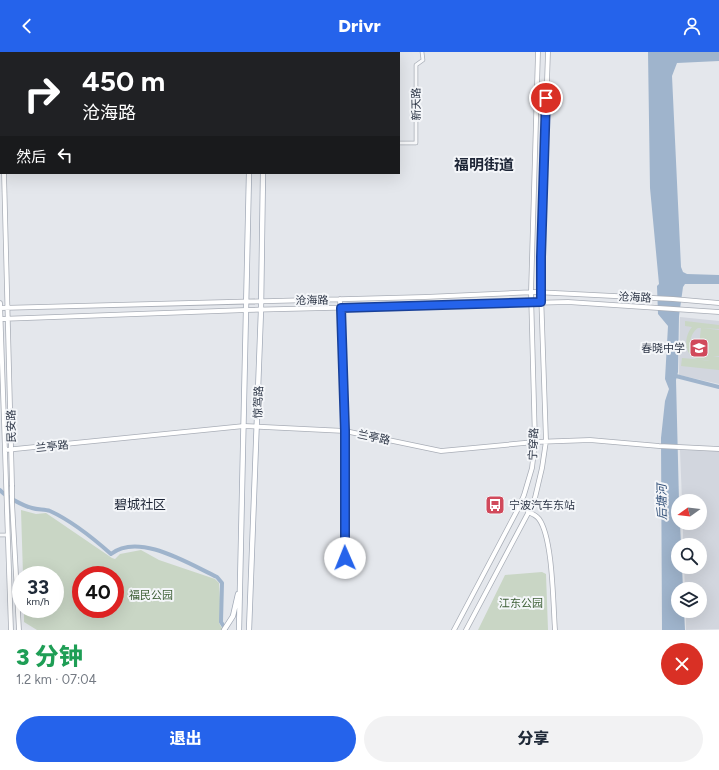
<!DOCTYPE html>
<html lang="zh">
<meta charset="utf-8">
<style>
body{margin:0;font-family:Figtree,"Noto Sans SC",sans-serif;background:#f2f2f3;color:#1f2937;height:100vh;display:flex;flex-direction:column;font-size:15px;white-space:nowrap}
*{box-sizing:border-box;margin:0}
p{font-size:13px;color:#747a83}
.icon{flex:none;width:22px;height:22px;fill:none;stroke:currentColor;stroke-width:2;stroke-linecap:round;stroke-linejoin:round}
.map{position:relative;height:578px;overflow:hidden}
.sheet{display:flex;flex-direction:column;background:#fff;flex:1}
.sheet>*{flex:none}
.top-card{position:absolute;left:0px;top:0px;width:400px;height:122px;box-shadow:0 4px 16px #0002;background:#202124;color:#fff;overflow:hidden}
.needle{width:26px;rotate:255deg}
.buttons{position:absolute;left:671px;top:442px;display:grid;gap:8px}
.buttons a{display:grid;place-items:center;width:36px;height:36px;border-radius:50%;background:#fff;box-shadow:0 4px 16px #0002;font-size:20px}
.speed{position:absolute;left:12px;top:514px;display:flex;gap:8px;font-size:20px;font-weight:700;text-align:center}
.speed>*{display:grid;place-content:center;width:52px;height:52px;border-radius:50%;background:#fff;box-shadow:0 4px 16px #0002;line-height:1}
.speed small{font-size:10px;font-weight:400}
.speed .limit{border:6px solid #d22;background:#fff;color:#111}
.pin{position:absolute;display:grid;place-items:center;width:34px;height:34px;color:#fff;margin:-17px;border:2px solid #fff;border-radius:50%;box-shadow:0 1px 4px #0007}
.me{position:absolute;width:44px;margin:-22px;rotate:359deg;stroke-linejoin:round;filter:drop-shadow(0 0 3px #0008)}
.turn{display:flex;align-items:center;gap:14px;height:84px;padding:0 16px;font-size:18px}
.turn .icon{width:52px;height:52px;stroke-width:2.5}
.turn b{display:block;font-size:28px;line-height:34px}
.then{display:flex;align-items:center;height:38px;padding:0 16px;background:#0003;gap:8px;font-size:15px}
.round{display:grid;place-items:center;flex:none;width:42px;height:42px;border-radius:21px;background:#f2f2f3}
.summary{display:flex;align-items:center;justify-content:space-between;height:68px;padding:0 16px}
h1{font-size:24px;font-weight:800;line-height:30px;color:#1e9e55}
.button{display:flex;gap:8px;margin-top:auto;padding:8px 16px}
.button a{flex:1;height:46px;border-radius:24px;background:#2563eb;color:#fff;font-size:16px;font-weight:800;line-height:46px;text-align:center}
.button a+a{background:#f2f2f3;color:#1f2937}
header{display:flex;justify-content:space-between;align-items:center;height:52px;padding:0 16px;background:#2563eb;color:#fff;font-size:18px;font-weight:800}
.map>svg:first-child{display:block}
</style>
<header><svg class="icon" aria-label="back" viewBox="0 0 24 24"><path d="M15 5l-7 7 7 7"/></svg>Drivr<svg class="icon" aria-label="person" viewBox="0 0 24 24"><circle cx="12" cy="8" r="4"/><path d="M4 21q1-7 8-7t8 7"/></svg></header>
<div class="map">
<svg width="719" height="578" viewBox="0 0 719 578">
<rect width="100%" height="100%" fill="#e4e7ec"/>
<path fill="#d2d6de" d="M680,265l39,4v63l-40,-9z
M680,398l39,1v178l-33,1v-19h14v-22h-15l-1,-22h16v-22h-17v-22h17v-22h-18z"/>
<path fill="#c9d6c5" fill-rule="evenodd" d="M685,269l34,4v4l-17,-1 17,2v26h-6l6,1v13l-38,-4 1,-8 34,3c-7,-1 -16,0 -22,-3 -11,-7 -9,-23 -2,-31l-7,-1zM698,276h3l-3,26c-11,-5 -9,-20 0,-26z
M21,458l15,4 10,-1 66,45 3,1 5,-5 21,-4 18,10 56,19 4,4 2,32 -2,8 4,7h-186l-13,-8v-13h31v-34h-32zM81,523h34v34h-34z
M542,520l4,2 2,56h-70l27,-55z"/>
<path fill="#9fb4cc" d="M648,0h71v9l-42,2 -5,13 9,191 2,5 4,2 32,1v9h-34l-2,3 -4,29 -1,56 -2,8 3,121h-1v22h2l1,22h-3v22h4l1,22h-5v22h6l1,19h-23l-1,-192 4,-37 4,-12 -4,-10 3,-53 -10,-12 -1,-28 2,-2 -9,-96z"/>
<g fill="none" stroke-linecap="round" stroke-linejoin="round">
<path stroke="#9fb4cc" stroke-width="4" d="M672,323l47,12
M0,438c6,7 24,16 32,18 6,2 13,1 18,3 22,10 43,27 61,43 28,-22 78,10 106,23l5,6 -1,39 5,8"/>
<defs>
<path id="street" d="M344,1v-1
M399,91h17v-78l7,-5 -1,-8
M0,483h7"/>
<path id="secondary" d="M1,0v1
M0,11h1
M0,112h1
M4,121l8,312
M340,247l5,132v142
M0,251l11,327
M0,256l425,-11 110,-5 138,7 46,4
M0,267l246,-9 322,-8 151,10
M5,398l239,-24 101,5 96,20 94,-9 55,-2 69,6 60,3
M12,450l7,128
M528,460c5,2 8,3 11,7 14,19 14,85 16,111
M454,578l65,-123 5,-12 8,-27 3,-26 -4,-150 7,-240
M466,578l68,-128 8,-34 4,-27 -5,-149v-35l7,-205"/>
<path id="primary" d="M252,1v-1
M264,1l1,-1
M224,578l9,-14 5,-22
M239,578l10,-457
M249,578l12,-320 2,-137"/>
</defs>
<use href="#street" stroke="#a9aeb7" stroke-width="4.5"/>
<use href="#secondary" stroke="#a9aeb7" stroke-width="5.5"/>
<use href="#primary" stroke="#a3abb8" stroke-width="6"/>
<use href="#street" stroke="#f7f8fa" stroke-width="3"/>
<use href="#secondary" stroke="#fff" stroke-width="4"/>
<use href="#primary" stroke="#fff" stroke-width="4.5"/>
<defs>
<path id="secondary-bridge" d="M12,433v17"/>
</defs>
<use href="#secondary-bridge" stroke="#a9aeb7" stroke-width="5.5" stroke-linecap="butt"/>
<use href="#secondary-bridge" stroke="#fff" stroke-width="4"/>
</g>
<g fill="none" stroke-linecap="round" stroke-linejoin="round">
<defs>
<path id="route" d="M345,506v-127l-4,-123 200,-6v-45l5,-159"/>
</defs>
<use href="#route" stroke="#184099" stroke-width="10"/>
<use href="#route" stroke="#2563eb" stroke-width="7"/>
</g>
<defs>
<symbol id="school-square" viewBox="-11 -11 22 22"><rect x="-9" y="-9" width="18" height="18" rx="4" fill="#d1495b" stroke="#f4f6f9"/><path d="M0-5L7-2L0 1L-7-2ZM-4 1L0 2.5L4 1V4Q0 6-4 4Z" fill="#fff"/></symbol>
<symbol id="bus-square" viewBox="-11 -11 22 22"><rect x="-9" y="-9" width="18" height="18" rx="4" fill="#d1495b" stroke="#f4f6f9"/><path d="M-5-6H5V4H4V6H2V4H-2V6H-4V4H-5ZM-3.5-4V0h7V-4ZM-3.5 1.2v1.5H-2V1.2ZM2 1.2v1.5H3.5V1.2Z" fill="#fff"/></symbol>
</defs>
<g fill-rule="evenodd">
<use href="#school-square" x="688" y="285" width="22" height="22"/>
<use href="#bus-square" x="484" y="442" width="22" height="22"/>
</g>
<g text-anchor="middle" stroke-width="4" stroke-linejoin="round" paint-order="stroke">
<g font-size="11" fill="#2b3445" stroke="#f4f6f9">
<text transform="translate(416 52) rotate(-91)" y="4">新天路</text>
<text transform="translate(635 245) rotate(3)" y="4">沧海路</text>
<text transform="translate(312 248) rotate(-1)" y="4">沧海路</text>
<text transform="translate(258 350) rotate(-88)" y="4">惊驾路</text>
<text transform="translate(11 374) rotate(-91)" y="4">民安路</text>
<text transform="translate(374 385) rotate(12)" y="4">兰亭路</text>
<text transform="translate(533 392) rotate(-87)" y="4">宁穿路</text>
<text transform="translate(52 394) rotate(-6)" y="4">兰亭路</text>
</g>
<g font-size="11" fill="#2b3445" stroke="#f4f6f9" text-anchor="end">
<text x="685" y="300">春晓中学</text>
<text x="509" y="457" text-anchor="start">宁波汽车东站</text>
</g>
<g font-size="11" fill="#3f6138" stroke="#f4f6f9">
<text x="151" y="547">福民公园</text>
<text x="521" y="555">江东公园</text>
</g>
<g font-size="12" font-style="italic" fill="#34527a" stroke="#f4f6f9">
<text transform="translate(662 450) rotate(-91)" y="4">后塘河</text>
</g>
<g font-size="13" fill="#1d2536" stroke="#f4f6f9">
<text x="140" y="457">碧城社区</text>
</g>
<g font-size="15" font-weight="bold" fill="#1d2536" stroke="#f4f6f9">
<text x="484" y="118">福明街道</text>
</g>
</g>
</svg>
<div class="buttons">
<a><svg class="needle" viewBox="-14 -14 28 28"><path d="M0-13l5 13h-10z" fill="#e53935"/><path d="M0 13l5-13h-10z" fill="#747a83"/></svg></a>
<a><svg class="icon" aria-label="search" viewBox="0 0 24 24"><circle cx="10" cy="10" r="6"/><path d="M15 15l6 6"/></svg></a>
<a><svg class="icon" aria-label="layers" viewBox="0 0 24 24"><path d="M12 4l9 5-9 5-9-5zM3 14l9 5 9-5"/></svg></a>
</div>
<div class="speed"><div>33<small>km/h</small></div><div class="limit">40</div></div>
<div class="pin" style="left:546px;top:46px;background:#d93025"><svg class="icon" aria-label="arrive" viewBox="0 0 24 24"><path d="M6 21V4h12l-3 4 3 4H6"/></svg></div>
<svg class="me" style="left:345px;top:506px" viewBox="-20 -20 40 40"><circle r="19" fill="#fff"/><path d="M0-13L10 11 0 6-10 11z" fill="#2563eb"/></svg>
<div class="top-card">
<div class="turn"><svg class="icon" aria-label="right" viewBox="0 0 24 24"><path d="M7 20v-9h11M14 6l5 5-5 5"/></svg><div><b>450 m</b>沧海路</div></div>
<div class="then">然后<svg class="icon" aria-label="left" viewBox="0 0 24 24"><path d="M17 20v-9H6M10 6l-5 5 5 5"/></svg></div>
</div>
</div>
<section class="sheet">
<div class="summary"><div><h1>3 分钟</h1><p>1.2 km · 07:04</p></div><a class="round" style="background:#d93025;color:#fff"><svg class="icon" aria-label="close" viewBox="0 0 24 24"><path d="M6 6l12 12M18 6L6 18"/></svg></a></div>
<div class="button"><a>退出</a><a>分享</a></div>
</section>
